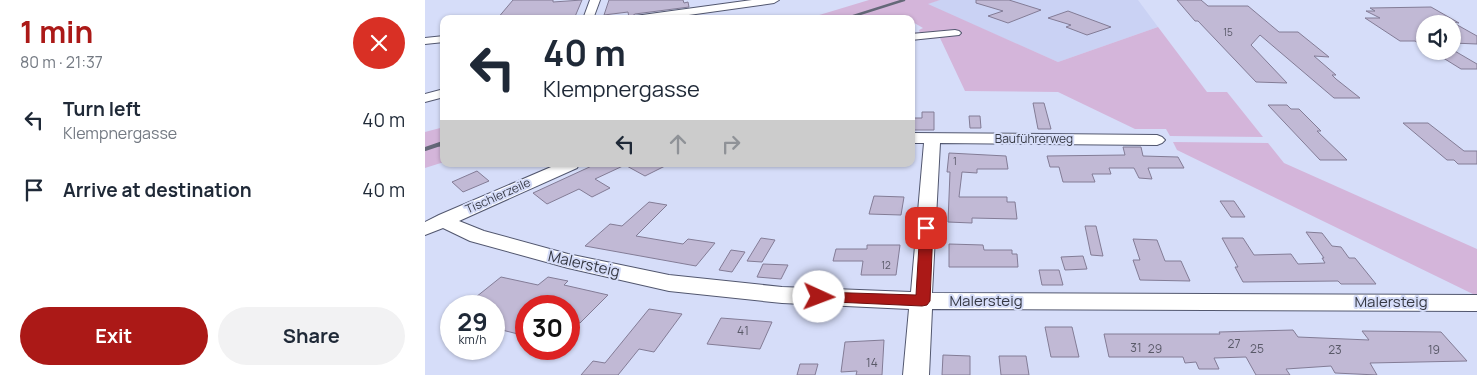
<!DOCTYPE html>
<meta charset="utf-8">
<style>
body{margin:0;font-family:Manrope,sans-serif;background:#f2f2f3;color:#1f2937;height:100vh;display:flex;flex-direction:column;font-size:19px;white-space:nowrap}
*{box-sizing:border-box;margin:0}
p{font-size:16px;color:#747a83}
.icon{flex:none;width:28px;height:28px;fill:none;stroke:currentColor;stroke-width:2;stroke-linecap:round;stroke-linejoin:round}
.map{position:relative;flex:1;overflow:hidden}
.side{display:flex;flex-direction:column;background:#fff;width:425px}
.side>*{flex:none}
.guide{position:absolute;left:15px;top:15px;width:475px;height:152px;border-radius:10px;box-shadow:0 1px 4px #0004;background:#fff;color:#1f2937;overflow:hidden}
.buttons{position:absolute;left:991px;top:15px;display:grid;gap:10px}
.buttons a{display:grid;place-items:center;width:45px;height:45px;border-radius:50%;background:#fff;box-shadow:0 1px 4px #0004;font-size:25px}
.speed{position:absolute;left:15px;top:295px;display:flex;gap:10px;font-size:25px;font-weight:700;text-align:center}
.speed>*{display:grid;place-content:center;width:65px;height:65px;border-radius:50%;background:#fff;box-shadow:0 1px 4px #0004;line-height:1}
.speed small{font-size:12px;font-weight:400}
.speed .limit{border:8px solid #d22;background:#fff;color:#111}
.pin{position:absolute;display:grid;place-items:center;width:42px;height:42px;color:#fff;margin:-21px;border-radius:10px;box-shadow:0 2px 8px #0006}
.me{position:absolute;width:55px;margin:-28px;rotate:92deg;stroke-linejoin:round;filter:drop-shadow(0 0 4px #0008)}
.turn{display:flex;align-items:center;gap:18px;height:105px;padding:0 20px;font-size:22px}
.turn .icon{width:65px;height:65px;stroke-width:2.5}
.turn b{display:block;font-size:35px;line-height:42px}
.lanes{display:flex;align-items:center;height:48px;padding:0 20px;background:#0003;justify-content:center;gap:25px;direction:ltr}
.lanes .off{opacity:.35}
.round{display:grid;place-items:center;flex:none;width:52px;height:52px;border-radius:26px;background:#f2f2f3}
.summary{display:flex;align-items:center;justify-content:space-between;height:85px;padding:0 20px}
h1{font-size:30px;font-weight:700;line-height:38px;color:#ab1917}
.primary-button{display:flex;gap:10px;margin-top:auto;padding:10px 20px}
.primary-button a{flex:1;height:58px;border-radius:30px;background:#ab1917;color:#fff;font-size:20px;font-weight:700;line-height:58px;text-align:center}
.primary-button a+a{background:#f2f2f3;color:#1f2937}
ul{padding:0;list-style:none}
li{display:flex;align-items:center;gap:15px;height:70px;padding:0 20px}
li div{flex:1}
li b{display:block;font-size:19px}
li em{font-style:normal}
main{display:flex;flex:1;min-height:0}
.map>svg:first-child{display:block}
</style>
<main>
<section class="side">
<div class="summary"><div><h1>1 min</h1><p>80 m · 21:37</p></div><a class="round" style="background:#d93025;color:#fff"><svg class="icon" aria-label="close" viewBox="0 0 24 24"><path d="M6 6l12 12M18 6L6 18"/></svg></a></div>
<ul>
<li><svg class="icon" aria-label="left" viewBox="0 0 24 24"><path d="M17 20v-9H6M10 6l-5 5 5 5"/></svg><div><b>Turn left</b><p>Klempnergasse</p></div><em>40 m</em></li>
<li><svg class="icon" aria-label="arrive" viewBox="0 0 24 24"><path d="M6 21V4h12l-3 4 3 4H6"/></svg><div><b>Arrive at destination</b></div><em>40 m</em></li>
</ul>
<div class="primary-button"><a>Exit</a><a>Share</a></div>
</section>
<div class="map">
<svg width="1052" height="375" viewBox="0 0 1052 375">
<rect width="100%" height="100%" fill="#d6ddf9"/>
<path fill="#cad2f4" d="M515,0h198l20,27 -100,35 -132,-58z"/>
<path fill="#d4b5da" d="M444,0h71l-12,4 130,58 100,-35 49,65h20l36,45 -93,-1 -4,-7h-31l-77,-37 -93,-1 -25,-53 -29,2v-8l9,1 -1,-3 4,-2 -12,-7v-2l-11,-4c-8,6 -79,4 -94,4z
M19,127v35l-19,6v-36z
M748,142l95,1 16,20 193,86v47l-300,-146z"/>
<path fill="#c1b9d5" stroke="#837c96" d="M88,0h40v2l29,-2 -8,19h-77z
M184,0h74l1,3 4,-1 1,5 -54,7 -6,4 -1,-6 -24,3z
M551,0h33l32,10 -33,13 -20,-7 15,-5 -27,-8z
M752,0h24l7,6h40l31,26h19l31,25 -15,-1 22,19h-4l4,4 24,19h-26l-74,-63 -9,10 36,38 -31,-1 -58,-61h-3z
M1006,7l28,16 -7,-1 25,14v8l-24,-1v-19h-28v23l-10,-6h-15l-35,-23h15l-14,-7h9l-5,-3z
M643,11l43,16 -24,8 -21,-8 5,-2 -23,-7z
M1028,50l24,14v5h-16l-29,-18h21z
M608,103h11l7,26h-13z
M843,105h19l4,4h8l22,22h-4l30,29h-27z
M497,112h12v18h-23v-12h11z
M544,116h11l1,12h-11z
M978,123h25l36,28h13v13h-19l-4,-4h-7z
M698,147h18l2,9 35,1 6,11h-36l4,11 -13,-1 -5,-10h-25l2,6h-19l3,8h-32l-4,-15h-9l-3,-11 78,-1z
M524,153l57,3 2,13h-31v4l-15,-1 -3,25h48v5h8l2,17 -45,-1v5l-24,-1 2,-50h-3z
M171,164h73l-24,12 -20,-11 -30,14 15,9 -18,9 -13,-8 -32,15 -14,-11z
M52,171l12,10 -26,11 -11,-10z
M449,196l30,1 -3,18 -32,-1z
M795,201h14l11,16h-14z
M224,202l18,3 -31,31 47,8 5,-5 27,4 -19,23 -111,-20 25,-22 12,2z
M660,226h11l7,30 -12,-1z
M881,232l16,1 10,13 9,1 8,11h6l21,26h-35l-3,-3 -95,1 -8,-15h3l-16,-29h21l11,17 37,-1 7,10 27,-1 -3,-5h2z
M336,238l14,2 -13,22 -15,-1z
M708,239l24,1 8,21h16l9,20 -50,-1 -7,-20h7z
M524,244l34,1 1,5h28v4h5l1,13h-69z
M442,245h33l-4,30h-35l2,-14h-30l3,-12h31z
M306,250l14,2 -13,20 -13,-2z
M658,256l4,13 -22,1 -4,-13z
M338,264l25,1 -7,14 -24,-2z
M614,270h20l4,15h-21z
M76,277l37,8 10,-8 20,4 -4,4 44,10 -28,28 -11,-3v-14h-43v24l-4,5 -28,-7v-22h-17l4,-3 -10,-2z
M224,309l33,5 -28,38 -15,-3 -21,26h-37l12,-14 12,2z
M296,318l51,4 -12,27 -53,-5z
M620,327h27l7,30h-28z
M868,330l5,7 71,3 -7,-9 79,1 26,29 -97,2 7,12 -42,-2 -4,-7 -45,3 4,6h-34l-10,-18 -32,1 5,11h-20l-3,-7 -11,1 -2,-6h-74l-5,-23h116l-1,-2z
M459,340l-2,35h-26l1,-4 -16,1 4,-30z
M518,355l27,1v19h-28z
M574,356h27l3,19h-28z
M375,364h18l-3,11h-18z"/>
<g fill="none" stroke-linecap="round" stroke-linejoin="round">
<defs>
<path id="street" d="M165,0h10l-7,19h-10z
M327,0h27l-5,3 -114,16h-30l5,-3z
M530,30l4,1 2,2 -2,2 -48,5v-6z
M19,36v6l-19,2v-6z
M19,89v8l-19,5v-8z
M486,133l246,2 5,2 3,3 -3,3 -5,2 -217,-2 -8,150 545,2v16l-545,-2 -3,66h-26l6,-66 -127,-6 -113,-12 -101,-23 -98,-27 -27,-13 -18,7v-13l14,-7 119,-51h21l-2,4 -118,53 25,10 84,23 101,21 113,12 129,5 13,-149h-13z"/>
</defs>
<use href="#street" stroke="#52576f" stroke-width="2"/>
<use href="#street" fill="#fff" fill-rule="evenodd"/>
<path stroke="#646878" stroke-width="2.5" d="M419,19l60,-19"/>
<path stroke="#646878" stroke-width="3" d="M14,145l5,-2"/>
<path stroke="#646878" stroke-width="4" d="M0,149l18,-6"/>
</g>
<path fill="#ab1917" stroke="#6f100f" d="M501,224l7,4 -3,73 -3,4 -5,1 -109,-5 -2,-4 2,-4 6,-1 97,3 4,-67z"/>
<g text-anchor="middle" stroke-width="4" stroke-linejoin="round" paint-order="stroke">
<g font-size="10" fill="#595968">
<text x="803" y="36">15</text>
<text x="530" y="165">1</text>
<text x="461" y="269">12</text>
</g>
<g font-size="12" fill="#363944" stroke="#d6ddf9">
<text x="609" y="143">Bauführerweg</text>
<text transform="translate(73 196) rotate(-24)" y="4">Tischlerzeile</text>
</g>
<g font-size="12" fill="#595968">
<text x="318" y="335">41</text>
<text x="809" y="348">27</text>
<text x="711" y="352">31</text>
<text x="730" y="353">29</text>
<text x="832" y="353">25</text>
<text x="910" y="354">23</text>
<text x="1009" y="354">19</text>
<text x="447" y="367">14</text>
</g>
<g font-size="15" fill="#363944" stroke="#d6ddf9">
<text transform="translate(159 264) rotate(13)" y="5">Malersteig</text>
<text x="561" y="306">Malersteig</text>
<text x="966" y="307">Malersteig</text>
</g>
</g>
</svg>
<div class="buttons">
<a><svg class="icon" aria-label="sound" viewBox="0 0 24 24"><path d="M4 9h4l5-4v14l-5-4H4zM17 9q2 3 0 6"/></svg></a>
</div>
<div class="speed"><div>29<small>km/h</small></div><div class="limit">30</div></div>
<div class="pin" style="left:501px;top:228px;background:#d93025"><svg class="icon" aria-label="arrive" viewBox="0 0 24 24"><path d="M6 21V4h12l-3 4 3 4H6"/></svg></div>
<svg class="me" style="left:394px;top:297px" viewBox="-20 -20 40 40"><circle r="19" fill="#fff"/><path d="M0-13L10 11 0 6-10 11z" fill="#ab1917"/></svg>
<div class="guide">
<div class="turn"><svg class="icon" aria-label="left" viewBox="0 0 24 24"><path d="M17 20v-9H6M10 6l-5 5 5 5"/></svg><div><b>40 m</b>Klempnergasse</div></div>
<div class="lanes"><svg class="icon" aria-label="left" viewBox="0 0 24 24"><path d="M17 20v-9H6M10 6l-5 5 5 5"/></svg><svg class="icon off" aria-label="ahead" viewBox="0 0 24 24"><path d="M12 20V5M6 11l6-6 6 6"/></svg><svg class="icon off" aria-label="right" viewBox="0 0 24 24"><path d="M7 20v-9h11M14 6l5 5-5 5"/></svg></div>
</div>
</div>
</main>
